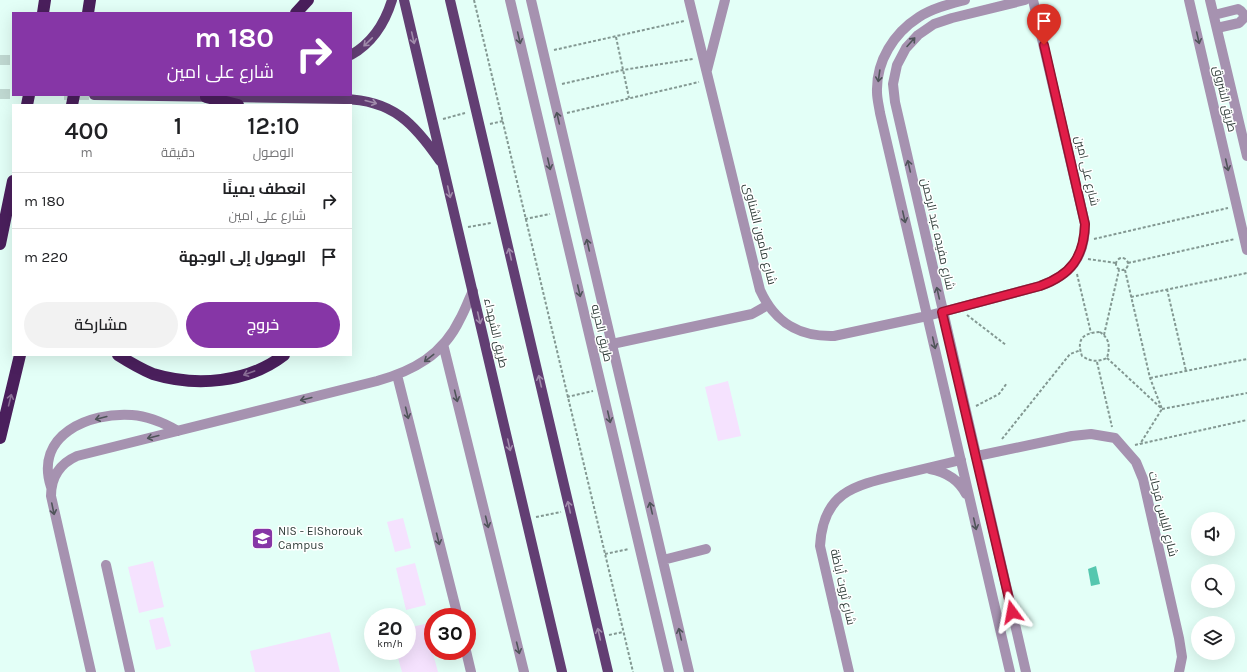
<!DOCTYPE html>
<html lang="ar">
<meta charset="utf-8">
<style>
body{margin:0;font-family:Karla,Cairo,sans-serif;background:#f2f2f2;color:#202124;direction:rtl;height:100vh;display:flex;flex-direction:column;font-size:15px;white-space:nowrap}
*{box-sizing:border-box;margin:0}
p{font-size:13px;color:#757577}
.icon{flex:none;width:22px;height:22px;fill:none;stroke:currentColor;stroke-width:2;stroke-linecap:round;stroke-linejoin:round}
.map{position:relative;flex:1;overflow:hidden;direction:ltr}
.panel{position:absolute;left:12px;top:104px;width:340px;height:252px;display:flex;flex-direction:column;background:#fff;border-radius:0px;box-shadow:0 4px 16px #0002;direction:rtl}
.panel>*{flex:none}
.top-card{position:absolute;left:12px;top:12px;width:340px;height:84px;border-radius:0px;box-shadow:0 4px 16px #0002;direction:rtl;background:#8636a6;color:#fff;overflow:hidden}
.controls{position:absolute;left:1191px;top:512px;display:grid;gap:8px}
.controls a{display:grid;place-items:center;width:44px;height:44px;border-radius:50%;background:#fff;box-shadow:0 4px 16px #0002;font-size:20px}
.speed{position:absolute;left:364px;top:608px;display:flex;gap:8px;font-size:20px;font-weight:700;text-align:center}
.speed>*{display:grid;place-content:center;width:52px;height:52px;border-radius:50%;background:#fff;box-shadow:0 4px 16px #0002;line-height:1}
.speed small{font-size:10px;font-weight:400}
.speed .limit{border:6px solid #d22;background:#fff;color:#111}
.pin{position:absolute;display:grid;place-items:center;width:34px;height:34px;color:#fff;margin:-41px -17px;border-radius:50% 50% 50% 0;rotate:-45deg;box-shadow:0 0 4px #0007}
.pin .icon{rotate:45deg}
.me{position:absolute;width:44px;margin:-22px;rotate:347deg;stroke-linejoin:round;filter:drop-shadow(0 0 3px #0008)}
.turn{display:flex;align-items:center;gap:14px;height:84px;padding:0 12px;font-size:18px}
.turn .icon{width:52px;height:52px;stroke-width:2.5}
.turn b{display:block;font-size:28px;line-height:34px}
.eta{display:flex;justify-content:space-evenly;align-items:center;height:68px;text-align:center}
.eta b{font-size:24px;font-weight:600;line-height:28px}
.primary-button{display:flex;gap:8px;margin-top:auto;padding:8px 12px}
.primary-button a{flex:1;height:46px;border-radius:24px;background:#8636a6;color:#fff;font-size:16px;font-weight:600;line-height:46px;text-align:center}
.primary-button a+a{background:#f2f2f2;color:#202124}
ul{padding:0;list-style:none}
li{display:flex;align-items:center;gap:12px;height:56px;padding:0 12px;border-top:1px solid #e0e0e0}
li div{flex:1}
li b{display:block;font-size:15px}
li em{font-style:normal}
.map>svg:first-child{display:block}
</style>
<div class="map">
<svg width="1247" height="672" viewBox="0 0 1247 672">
<rect width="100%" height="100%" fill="#e3fff7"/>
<path fill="#f5e2fe" d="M728,381l13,55 -23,5 -13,-54z
M403,518l8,30 -16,4 -8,-30z
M153,561l11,46 -25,6 -11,-46z
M415,563l11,42 -20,5 -10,-42z
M163,617l8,29 -15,4 -7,-30z
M425,624l13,48h-36l-6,-21h11v-23z
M330,632l10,40h-85l-5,-21z"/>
<path fill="#55c7af" d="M1096,566l4,18 -9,2 -3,-17z"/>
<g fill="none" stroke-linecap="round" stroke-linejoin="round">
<path stroke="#c0d9d2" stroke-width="10" stroke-dasharray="10 5" stroke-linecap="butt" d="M0,60h13
M0,94h13
M64,95h30"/>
<path stroke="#839892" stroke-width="2" stroke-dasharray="3 2" stroke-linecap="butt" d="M474,0l159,672
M616,37l13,61
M554,50l130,-29
M562,84l61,-14 70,-11
M567,113l132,-31
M443,119l22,-6
M490,124l13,-3
M525,219l25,-5
M468,227l23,-4
M1094,239l134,-31
M1116 264a6 6 0 1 1 12 0a6 6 0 1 1-12 0Z
M1088,259l28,4
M1128,263l107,-24
M1125,270l25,108 12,31 -22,35
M1077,274l14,59
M1167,289l19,82
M1131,297l116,-24
M967,315l39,30
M1100,332c10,7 10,15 7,26 -9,4 -16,4 -25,-2 -6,-17 1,-23 18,-24z
M1104,335l15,-65
M1107,358l55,51 85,-16
M1097,362l15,65
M1150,378l97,-19
M567,397l26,-6
M976,406l23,-12 8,-11
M1002,439l68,-85 11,-4
M1135,445l112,-25
M536,517l25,-5
M605,554l24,-5
M609,635l14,-3"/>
<path stroke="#a692b0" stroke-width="10" d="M510,0l159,672
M531,0l158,672
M689,0l71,290c15,33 39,47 74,46l93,-20 113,-30c31,-11 45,-29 45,-62l-52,-224
M965,0c-15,4 -32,8 -46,17 -25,16 -43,44 -42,75 0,7 2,14 3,21l130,559
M1025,0l-73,18 -18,6 -16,11 -12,13 -9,17 -4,19 2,18 131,570
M1189,0l58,250
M1210,0l37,156
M1214,15l24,-6c4,2 6,4 6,9l-5,5 -22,5
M707,70l18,-70
M443,344l81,328
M612,344l140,-30 16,-9
M397,375l61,242
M977,456l95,-20 19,-2 24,4 21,24 7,17 36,159 3,19 -3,15
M930,469c16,3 29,11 36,25
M51,487c-17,-52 38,-75 81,-72 17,1 32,8 46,16
M663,560l43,-11
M106,565l24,107
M466,651l5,21
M91,672l-40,-176c0,-19 8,-32 26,-40l300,-75c36,-10 66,-26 83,-62 5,-9 8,-18 13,-28
M849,672l-29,-126c3,-53 32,-60 78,-71 21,-5 42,-10 63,-15"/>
<path stroke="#623e73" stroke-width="10" d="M404,0l158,672
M450,0l158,672
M351,55c21,-12 34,-32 41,-55
M94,95l250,4c48,1 70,24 96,62"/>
<path stroke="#4a1f5c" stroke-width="12" d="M43,13l2,-13
M88,13l2,-13
M296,13l12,-13
M206,97l32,8
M27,105l2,-10
M72,105l2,-10
M0,244l13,-63
M118,355c11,7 23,14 35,19 43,13 95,9 131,-19
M0,438l20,-83"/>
</g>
<defs><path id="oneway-shaft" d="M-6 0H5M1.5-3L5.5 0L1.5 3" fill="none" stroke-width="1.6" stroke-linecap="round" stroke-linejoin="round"/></defs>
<g stroke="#a18bab">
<use href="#oneway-shaft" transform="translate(413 38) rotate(77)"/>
<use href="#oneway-shaft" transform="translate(368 42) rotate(136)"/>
<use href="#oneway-shaft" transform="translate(371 102) rotate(15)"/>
<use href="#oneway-shaft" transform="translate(449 192) rotate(77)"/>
<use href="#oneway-shaft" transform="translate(510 254) rotate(-103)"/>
<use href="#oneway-shaft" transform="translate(479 318) rotate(77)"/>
<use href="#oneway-shaft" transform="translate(540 381) rotate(-103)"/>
<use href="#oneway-shaft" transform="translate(509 445) rotate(77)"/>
<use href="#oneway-shaft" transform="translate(569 507) rotate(-103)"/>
<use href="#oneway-shaft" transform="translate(599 634) rotate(-103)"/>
</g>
<g stroke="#4f5459">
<use href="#oneway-shaft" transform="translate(519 38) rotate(77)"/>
<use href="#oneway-shaft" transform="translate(1198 38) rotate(77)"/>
<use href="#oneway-shaft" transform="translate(911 42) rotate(-48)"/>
<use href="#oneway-shaft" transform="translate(879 76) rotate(98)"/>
<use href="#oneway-shaft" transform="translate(558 118) rotate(-103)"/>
<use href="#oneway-shaft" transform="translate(549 164) rotate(77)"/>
<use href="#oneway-shaft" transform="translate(1227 165) rotate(77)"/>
<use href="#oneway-shaft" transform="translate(909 166) rotate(-103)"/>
<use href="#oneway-shaft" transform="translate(904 217) rotate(77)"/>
<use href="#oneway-shaft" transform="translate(588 245) rotate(-103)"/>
<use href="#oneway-shaft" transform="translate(579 291) rotate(77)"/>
<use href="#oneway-shaft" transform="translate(938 293) rotate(-103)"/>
<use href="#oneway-shaft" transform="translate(934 343) rotate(77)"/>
<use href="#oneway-shaft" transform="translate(429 358) rotate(142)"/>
<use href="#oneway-shaft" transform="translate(456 396) rotate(76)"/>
<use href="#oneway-shaft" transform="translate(306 399) rotate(166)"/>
<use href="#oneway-shaft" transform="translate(407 413) rotate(76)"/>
<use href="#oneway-shaft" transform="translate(609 417) rotate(77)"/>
<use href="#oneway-shaft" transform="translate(101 418) rotate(166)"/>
<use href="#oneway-shaft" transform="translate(153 437) rotate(166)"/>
<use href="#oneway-shaft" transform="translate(651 508) rotate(-103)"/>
<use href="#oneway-shaft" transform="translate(53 509) rotate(78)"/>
<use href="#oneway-shaft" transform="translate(487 522) rotate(76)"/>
<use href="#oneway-shaft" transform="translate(975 524) rotate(77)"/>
<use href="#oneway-shaft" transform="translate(438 539) rotate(76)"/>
<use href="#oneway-shaft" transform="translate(680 634) rotate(-103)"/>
<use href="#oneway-shaft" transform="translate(518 648) rotate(76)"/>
</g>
<g stroke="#896d95">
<use href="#oneway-shaft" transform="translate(249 373) rotate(160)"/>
<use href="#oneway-shaft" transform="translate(10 400) rotate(-76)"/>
</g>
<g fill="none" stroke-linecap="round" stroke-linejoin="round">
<defs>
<path id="route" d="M1012,612l-70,-300 98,-26c31,-11 44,-29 45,-62l-41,-179"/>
</defs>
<use href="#route" stroke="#92132f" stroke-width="10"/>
<use href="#route" stroke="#e11d48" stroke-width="7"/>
</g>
<defs>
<symbol id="school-square" viewBox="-11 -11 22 22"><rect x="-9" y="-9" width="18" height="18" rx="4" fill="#8636a6" stroke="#fff"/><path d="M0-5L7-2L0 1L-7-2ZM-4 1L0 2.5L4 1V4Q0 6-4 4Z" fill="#fff"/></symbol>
</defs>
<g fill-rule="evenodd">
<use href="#school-square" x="250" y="526" width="25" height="25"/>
</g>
<g text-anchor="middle" stroke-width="3" stroke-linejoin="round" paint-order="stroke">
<g font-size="12" fill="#32403c" stroke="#fff">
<text transform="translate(1225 99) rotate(77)" y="4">طريق الشروق</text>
<text transform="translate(1087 171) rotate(77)" y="4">شارع على امين</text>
<text transform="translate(760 234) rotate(76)" y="4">شارع مأمون الشناوى</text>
<text transform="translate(938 234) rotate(77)" y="4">شارع مفيده عبد الرحمن</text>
<text transform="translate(496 333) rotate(77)" y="4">طريق الشهداء</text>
<text transform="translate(602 333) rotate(77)" y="4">طريق الحريه</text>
<text transform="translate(1163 514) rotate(76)" y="4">شارع الياس فرحات</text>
<text transform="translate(843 587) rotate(77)" y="4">شارع ثروت أباظة</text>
</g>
<g font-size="12" fill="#32403c" stroke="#fff" text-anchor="start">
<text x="278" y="535">NIS - ElShorouk<tspan x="278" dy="14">Campus</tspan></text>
</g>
</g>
</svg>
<div class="controls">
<a><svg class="icon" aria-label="sound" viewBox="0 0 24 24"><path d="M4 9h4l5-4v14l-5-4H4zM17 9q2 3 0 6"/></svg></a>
<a><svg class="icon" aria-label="search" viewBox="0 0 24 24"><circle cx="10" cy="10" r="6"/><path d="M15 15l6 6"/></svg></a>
<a><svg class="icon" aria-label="layers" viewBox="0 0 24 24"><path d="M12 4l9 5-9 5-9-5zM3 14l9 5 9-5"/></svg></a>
</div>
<div class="speed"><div>20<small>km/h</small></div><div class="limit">30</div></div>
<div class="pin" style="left:1044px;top:45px;background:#d93025"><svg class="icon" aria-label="arrive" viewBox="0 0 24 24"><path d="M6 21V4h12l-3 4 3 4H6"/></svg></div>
<svg class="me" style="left:1012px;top:612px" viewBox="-20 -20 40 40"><path d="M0-17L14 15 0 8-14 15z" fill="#e11d48" stroke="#fff" stroke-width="4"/></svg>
<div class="top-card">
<div class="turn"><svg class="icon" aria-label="right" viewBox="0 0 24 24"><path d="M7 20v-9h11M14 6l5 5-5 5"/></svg><div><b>180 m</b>شارع على امين</div></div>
</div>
<section class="panel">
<div class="eta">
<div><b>12:10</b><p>الوصول</p></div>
<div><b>1</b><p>دقيقة</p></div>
<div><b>400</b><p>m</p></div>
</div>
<ul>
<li><svg class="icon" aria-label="right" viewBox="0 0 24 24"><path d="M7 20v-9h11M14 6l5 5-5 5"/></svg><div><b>انعطف يمينًا</b><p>شارع على امين</p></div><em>180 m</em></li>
<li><svg class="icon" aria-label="arrive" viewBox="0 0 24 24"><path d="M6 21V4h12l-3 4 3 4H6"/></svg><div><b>الوصول إلى الوجهة</b></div><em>220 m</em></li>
</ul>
<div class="primary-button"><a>خروج</a><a>مشاركة</a></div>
</section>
</div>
